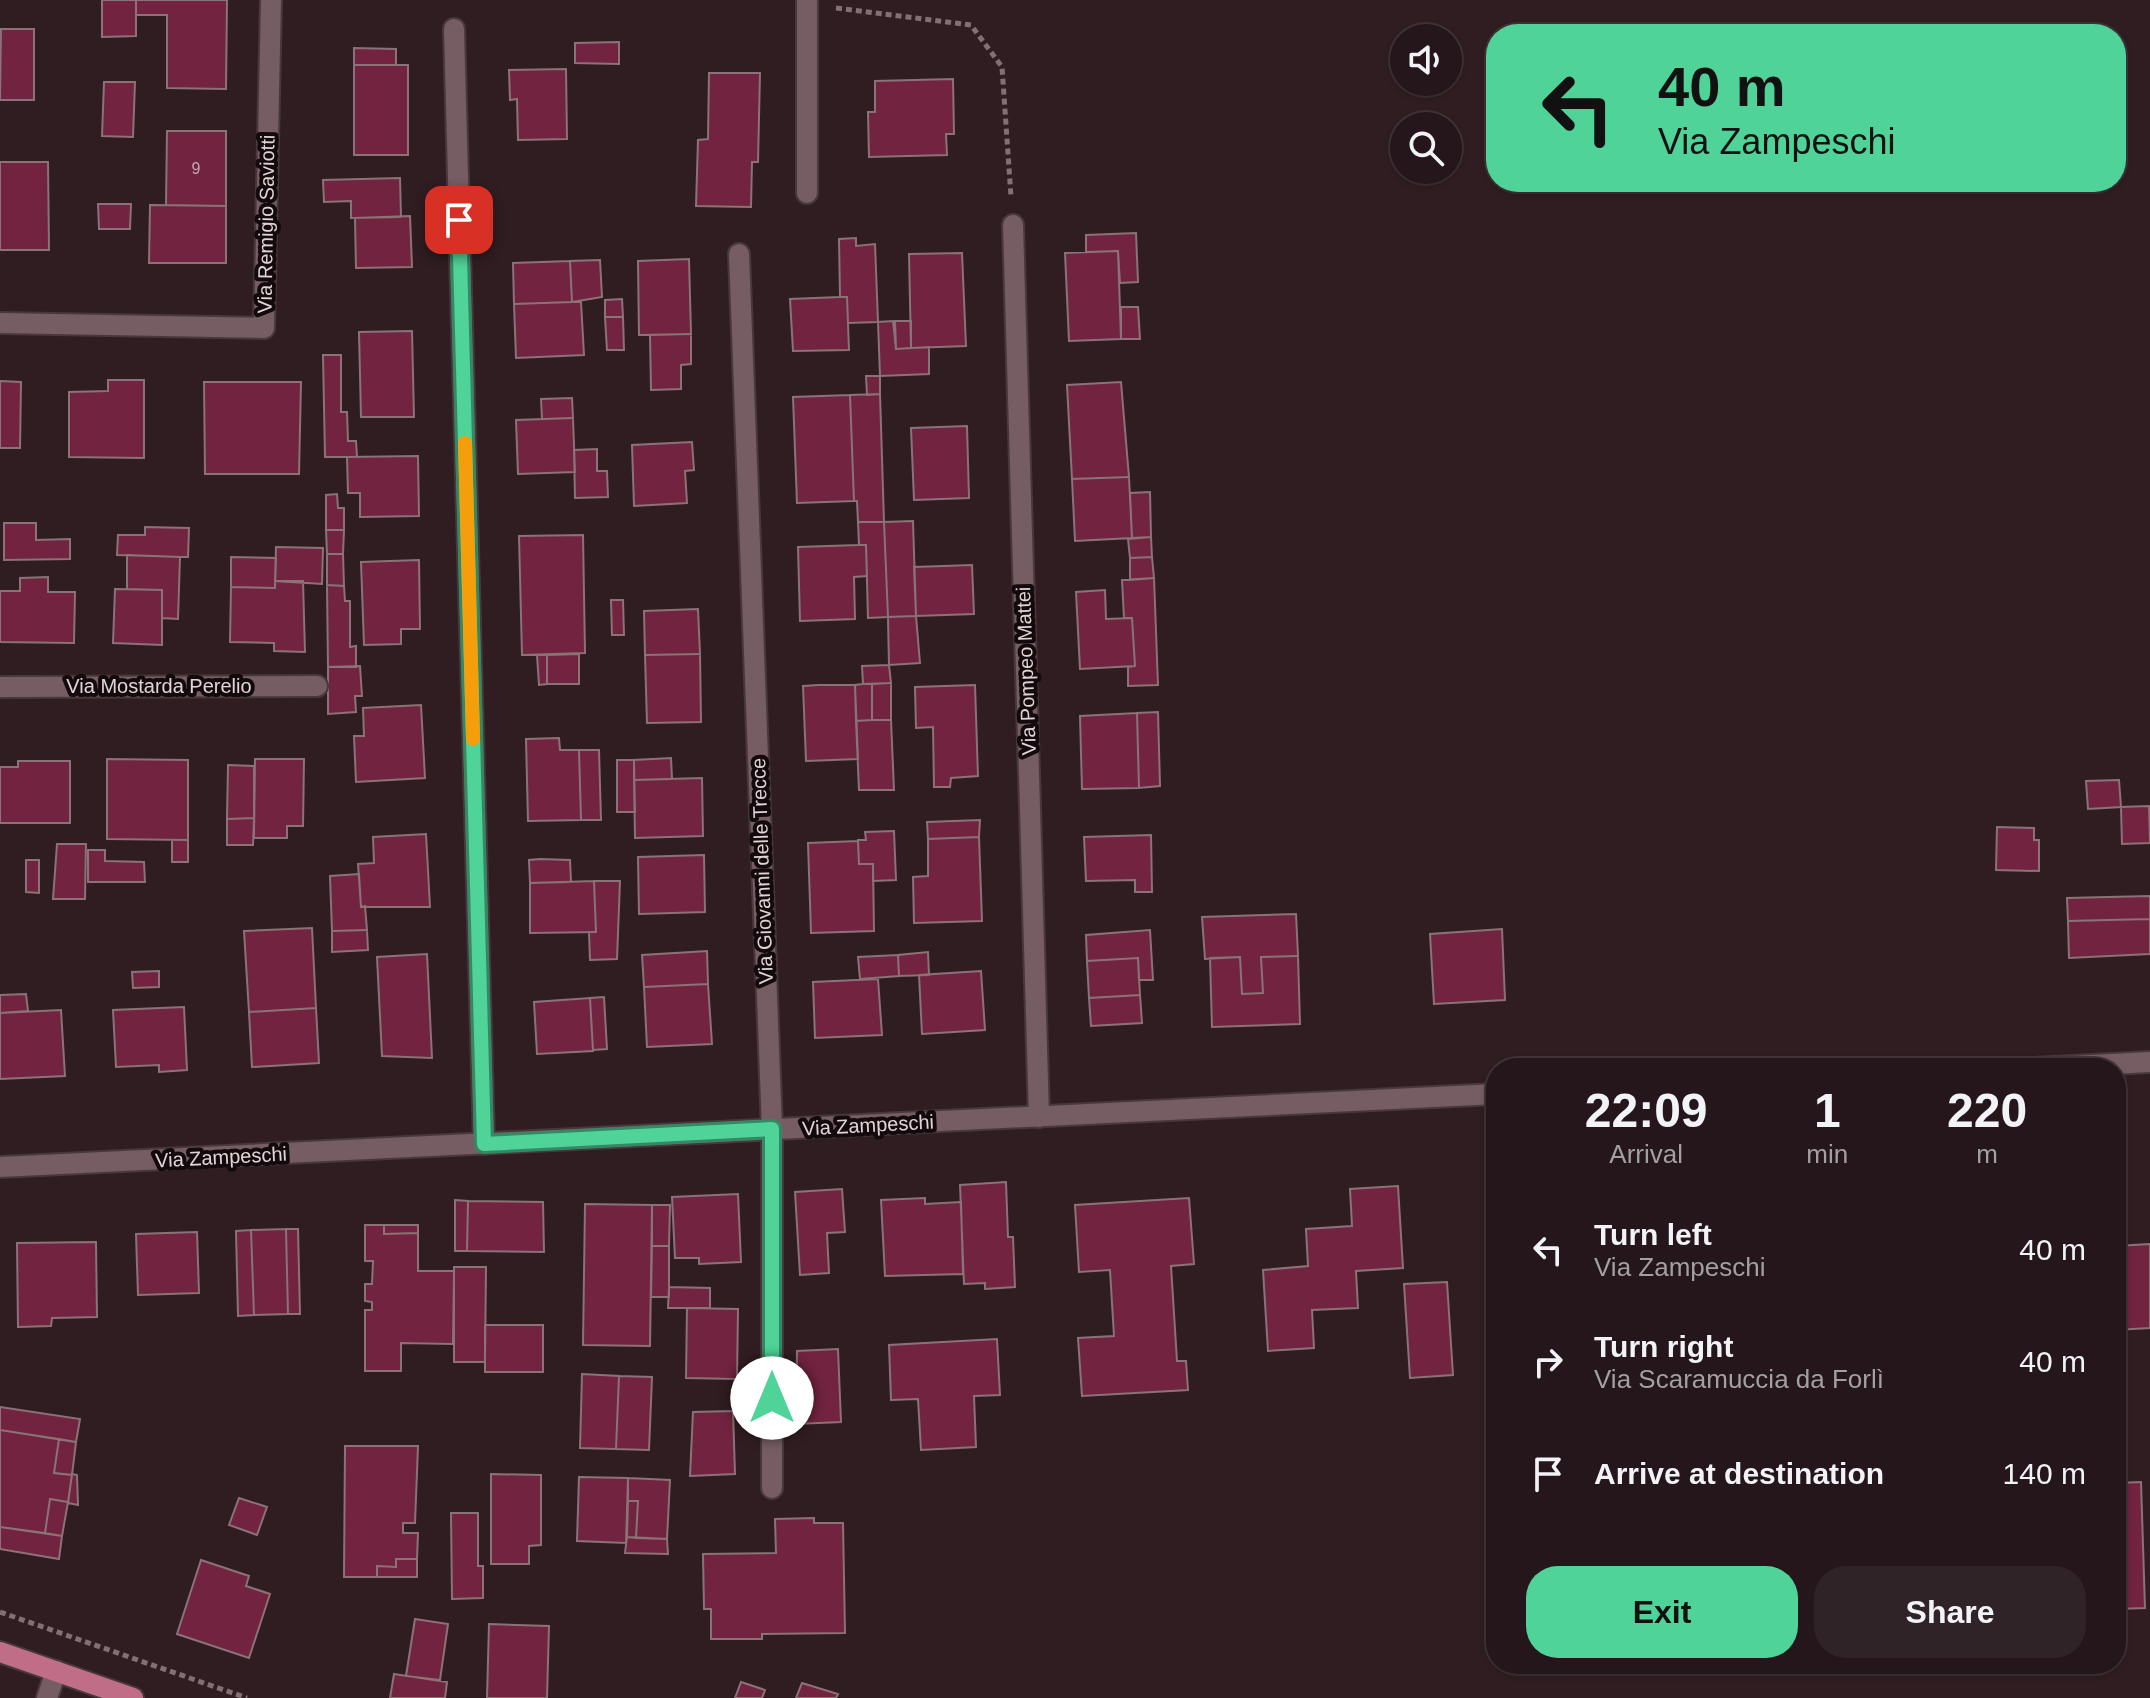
<!DOCTYPE html>
<meta charset="utf-8">
<style>
body{margin:0;font-family:Arial,sans-serif;background:#302327;color:#f1f3f6;height:100vh;display:flex;flex-direction:column;font-size:30px;white-space:nowrap}
*{box-sizing:border-box;margin:0}
p{font-size:26px;color:#a39fa2}
.icon{flex:none;width:44px;height:44px;fill:none;stroke:currentColor;stroke-width:2;stroke-linecap:round;stroke-linejoin:round}
.map{position:relative;flex:1;overflow:hidden}
.details{position:absolute;left:1486px;top:1058px;width:640px;height:616px;display:flex;flex-direction:column;background:#24161a;border-radius:32px;box-shadow:0 2px 6px #0004,0 0 0 2px #413539}
.details>*{flex:none}
.top-card{position:absolute;left:1486px;top:24px;width:640px;height:168px;border-radius:32px;box-shadow:0 2px 6px #0004,0 0 0 2px #413539;background:#50d398;color:#111;overflow:hidden}
.buttons{position:absolute;left:1390px;top:24px;display:grid;gap:16px}
.buttons a{display:grid;place-items:center;width:72px;height:72px;border-radius:50%;background:#24161a;box-shadow:0 2px 6px #0004,0 0 0 2px #413539;font-size:40px}
.pin{position:absolute;display:grid;place-items:center;width:68px;height:68px;color:#fff;margin:-34px;border-radius:16px;box-shadow:0 4px 12px #0006}
.me{position:absolute;width:88px;margin:-44px;rotate:0deg;stroke-linejoin:round;filter:drop-shadow(0 0 6px #0008)}
.turn{display:flex;align-items:center;gap:28px;height:168px;padding:0 40px;font-size:36px}
.turn .icon{width:104px;height:104px;stroke-width:2.5}
.turn b{display:block;font-size:56px;line-height:68px}
.eta{display:flex;justify-content:space-evenly;align-items:center;height:136px;text-align:center}
.eta b{font-size:48px;font-weight:700;line-height:56px}
.cta{display:flex;gap:16px;margin-top:auto;padding:16px 40px}
.cta a{flex:1;height:92px;border-radius:32px;background:#50d398;color:#111;font-size:32px;font-weight:700;line-height:92px;text-align:center}
.cta a+a{background:#302327;color:#f1f3f6}
ul{padding:0;list-style:none}
li{display:flex;align-items:center;gap:24px;height:112px;padding:0 40px}
li div{flex:1}
li b{display:block;font-size:30px}
li em{font-style:normal}
.map>svg:first-child{display:block}
</style>
<div class="map">
<svg width="2150" height="1698" viewBox="0 0 2150 1698">
<rect width="100%" height="100%" fill="#301d22"/>
<path fill="#71233f" stroke="#8a7278" stroke-width="2" d="M102,0h34v36l-34,1z
M136,0h91l-1,89 -59,-1v-73h-31z
M1,29h33v71h-34z
M619,42v22l-44,-1v-20z
M354,48l42,1v16h-42z
M354,65h54v90h-54z
M566,69l1,70 -49,1 -1,-41 -7,1 -1,-30z
M709,73h51l-2,89h-6l-1,45 -55,-1 2,-66 10,-1z
M953,79l1,55h-8l1,21 -78,2 -1,-45h7v-31z
M104,82h31l-2,55 -31,-1z
M167,131h59v75l-60,-1z
M0,162h48l1,88h-49z
M400,178l1,39 -50,1v-17l-27,1 -1,-22z
M98,204h33l-1,25h-31z
M150,205l76,1v57h-77z
M410,216l2,51 -56,1 -1,-50z
M1136,233l2,49 -18,1 -2,-32 -32,1v-17z
M856,238v8l19,-2 3,78 -30,1 -1,-26h-7l-1,-58z
M1118,251l3,88 -52,2 -4,-88z
M962,253l4,93 -55,2 -2,-94z
M689,259l2,75 -52,1 -1,-74z
M600,260l2,37 -30,5 -2,-41z
M570,261l2,41 -58,2 -1,-41z
M840,297h7l2,53 -56,1 -3,-52z
M622,299l1,18h-18v-17z
M572,302h9l3,53 -68,3 -2,-54z
M1121,307h17l2,32h-19z
M605,317h18l1,33h-17z
M893,321l3,28 33,-2v27l-49,2 -2,-54z
M895,321h16v27l-15,1z
M412,331l2,86h-53l-2,-85z
M691,334v30l-10,1v24l-30,1 -1,-55z
M323,355h18v57h6l1,29h8l1,16h-32z
M866,376h14v18l-13,1z
M108,380h36v78l-75,-1v-65l39,-1z
M0,381l21,1 -1,66h-20z
M204,382h97l-2,92h-94z
M1121,382l8,95 -57,2 -5,-94z
M880,394l4,128h-26l-1,-21h-3l-4,-106z
M850,395l4,106 -57,2 -4,-106z
M572,398l1,20 -31,1 -1,-20z
M573,418l2,54 -57,2 -2,-54z
M967,426l2,72 -55,2 -3,-72z
M692,442l2,28 -9,1 2,32 -53,3 -2,-61z
M597,449v22h10l1,26 -33,1 -1,-48z
M418,456l1,60 -59,1v-24h-12l-1,-36z
M1129,477l3,61 -57,3 -3,-62z
M1150,492l1,45 -19,1 -2,-45z
M337,494l1,14h6v22h-18v-35z
M913,521l3,95 -28,1 -4,-95z
M858,522h26l4,95 -20,1 -2,-73h-7z
M4,523h32v17l34,-1v20l-66,1z
M145,527l44,1 -1,29 -71,-2 1,-20h27z
M326,530h18l-1,24h-16z
M583,535l2,118 -63,2 -3,-119z
M1151,537l1,20 -22,1 -2,-19z
M859,545h7l1,31 -13,1 1,42 -55,2 -2,-74z
M276,547l47,1 -1,36 -47,-3z
M327,554h16l1,32 -17,-1z
M127,555l53,2 -2,62 -16,-1v-28l-35,-1z
M231,557l45,1 -1,30 -44,-1z
M1152,557l2,21 -24,2v-22z
M419,560l1,69h-19v15l-37,1 -3,-83z
M972,565l2,49 -58,2 -2,-49z
M48,577v15h27l-1,51 -74,-1v-51h20v-13z
M1154,578l4,107 -30,1v-19l7,-1 -3,-48h-8l-2,-38z
M275,581h28l2,71 -31,-1v-8l-44,-1 1,-55 44,1z
M327,585l17,1 1,15h5v46l6,-1v21h-28z
M115,589l47,1v55l-49,-2z
M1105,590l1,29 26,-1 3,48 -55,3 -4,-77z
M611,600h12l1,35h-12z
M698,609l2,45 -55,1 -1,-44z
M916,616l4,47 -31,2 -1,-48z
M579,654v30h-32v-29z
M700,654l1,68 -54,1 -2,-68z
M537,655h10v29l-8,1z
M889,665l2,18 -28,1 -1,-18z
M360,666l2,30h-7l1,16 -28,2v-47z
M891,683v37h-19v-36z
M863,684h9v36l-16,1 -1,-36z
M819,685h36l3,74 -52,2 -3,-75z
M975,685l3,91 -27,2 -1,9h-16l-1,-60 -17,1 -1,-41z
M421,705l4,73 -69,4 -2,-46h10l-1,-28z
M1158,712l2,74 -21,2 -2,-75z
M1137,713l2,75 -57,1 -2,-73z
M872,720h19l3,70h-35l-3,-69z
M559,738l1,12h19l2,70 -53,1 -2,-82z
M579,750h20l2,70h-20z
M671,758l1,21 -38,1v-20z
M107,759l81,1v80l-81,-1z
M255,759h49l-1,67h-16v12h-33z
M617,760h17l1,52h-18z
M18,761h52v62h-70v-56h18z
M228,765l26,1v52l-27,1z
M702,778l1,58 -68,2 -1,-58z
M2119,780l2,27 -33,2 -2,-28z
M2149,806l1,37 -28,1 -1,-37z
M254,818l-1,27h-26v-26z
M980,820l-1,17 -51,2 -1,-17z
M1997,827l37,1v12h5v31l-43,-1z
M894,831l2,49 -23,1v-17h-14l-1,-24h8l-1,-8z
M426,834l4,73h-69l-3,-43 16,-1 -1,-26z
M1151,835l1,57h-17v-12l-49,1 -2,-44z
M979,837l3,84 -68,2 -1,-46 15,-1v-37z
M172,840h16v22h-16z
M858,841l1,23h14l1,67 -63,2 -3,-90z
M57,844h29l-1,55h-32z
M88,850h17v11l39,1 1,20h-57z
M704,855l1,57 -66,2 -1,-57z
M540,859l30,1 1,22 -41,1 -1,-23z
M26,860h13v33l-13,-1z
M359,874l2,33 4,-1 2,24 -35,1 -2,-55z
M594,881h26l-3,78 -27,1 -1,-28h7z
M594,881l2,51 -66,1v-50z
M2150,896v23l-82,2 -1,-23z
M1296,914l2,42 -37,1 2,36 -21,1 -2,-37 -35,2 -3,-42z
M2150,919v35l-81,4 -1,-37z
M312,928l4,80 -67,4 -5,-81z
M1502,929l3,71 -71,4 -4,-70z
M367,930l1,20 -36,2v-21z
M1150,930l3,50h-14l-1,-22 -51,3 -1,-26z
M707,951l1,33 -64,3 -2,-32z
M928,952l1,23 -30,1 -1,-21z
M427,954l5,104 -50,-2 -5,-99z
M898,955l1,21 -39,3 -2,-22z
M1298,956l2,68 -88,3 -2,-69 30,-1 2,37 21,-1 -2,-36z
M1138,958l2,37 -51,3 -2,-37z
M159,971v16l-26,1 -1,-16z
M981,971l4,59 -63,4 -3,-59z
M878,979l4,56 -67,3 -2,-56z
M708,984l4,60 -65,3 -3,-60z
M26,994l2,17 -28,2v-18z
M1140,995l2,28 -51,3 -2,-28z
M604,997l3,52 -14,1 -3,-52z
M590,998l3,53 -56,3 -3,-52z
M184,1007l3,63 -28,2v-7l-43,2 -3,-57z
M316,1008l3,55 -67,4 -3,-55z
M61,1010l4,66 -65,3v-66z
M1006,1182l2,55h5l2,50 -30,2v-6l-21,1 -4,-99z
M1398,1186l5,82 -47,3 2,37 -46,2 2,38 -46,3 -5,-81 45,-4 -2,-37 46,-3 -2,-37z
M842,1189l3,43 -18,1 2,40 -29,2 -5,-83z
M738,1194l3,68 -42,2v-6h-24l-3,-61z
M925,1198v6l36,-2 2,72 -78,2 -4,-76z
M1189,1198l5,66 -23,2 6,95h9l2,29 -106,6 -4,-58 36,-2 -4,-66 -31,2 -4,-67z
M455,1200l13,1 -1,50h-12z
M468,1201l75,1 1,50 -77,-1z
M585,1204l67,1 -2,141 -67,-1z
M652,1205h18l-1,41h-17z
M365,1225h19v9l34,-1v38h36l-1,73 -52,-1v28h-36v-61h7v-8l-7,-1v-17h7l1,-23h-8z
M384,1225h34v8l-34,1z
M286,1229h12l2,85h-12z
M286,1229l2,85 -34,1 -3,-85z
M251,1230l3,85 -16,1 -2,-85z
M197,1232l2,61 -61,2 -2,-61z
M96,1242l1,75 -45,1 -1,8 -33,1 -1,-84z
M2150,1244v84l-34,2v-84z
M652,1246h17v51h-18z
M454,1267h32l-1,95h-31z
M1447,1282l6,93 -43,3 -6,-94z
M669,1287l41,1v20h-42z
M687,1308l51,1 -1,70 -51,-1z
M485,1325h58v47h-58z
M997,1339l3,56 -26,1 2,51 -55,3 -3,-51 -27,1 -2,-55z
M838,1349l3,73 -45,2 1,-73z
M582,1374l37,2 -3,73 -36,-1z
M619,1376l33,1 -3,73 -33,-1z
M0,1407l80,12 -4,23 -76,-12z
M733,1411l2,63 -45,2 3,-64z
M0,1430l59,9 -5,34 18,2 -4,27 -18,-3 -5,34 -45,-6z
M59,1439l17,3 -4,33 -18,-2z
M345,1446h73l-3,77h-12v10h15l-1,26h-21v8l-19,-1v11h-33z
M72,1474l5,1 1,30 -10,-2z
M491,1474l50,1v70l-12,1v18h-38z
M579,1477l49,1 -2,65 -49,-2z
M628,1478l42,2 -3,59 -31,-1 2,-37h-10z
M2141,1482l4,126 -29,1v-126z
M239,1498l28,9 -10,28 -28,-10z
M50,1499l18,3 -6,34 -17,-3z
M628,1501h10l-2,37 -9,-1z
M451,1513h27v53h5v32l-31,1z
M814,1518v5h29l2,110 -83,1v5h-51v-30h-7l-1,-55 73,-1 -1,-34z
M0,1527l62,9 -3,23 -59,-10z
M627,1537l40,2 1,15 -43,-1z
M396,1559h21v18h-40v-11l19,1z
M201,1560l48,16 -3,10 24,8 -21,64 -72,-24z
M415,1619l33,5 -8,56 -34,-4z
M489,1624l60,2 -2,72h-60z
M394,1674l53,8 -2,16h-55z
M741,1682l24,8 -3,8h-27z
M802,1683l36,11 -2,4h-40z"/>
<g fill="none" stroke-linecap="round" stroke-linejoin="round">
<defs>
<path id="minor" d="M454,29l30,1115
M807,193v-193
M1013,225l26,892
M739,254l33,875v359
M0,323l264,5 7,-328
M0,687l317,-1
M47,1698l9,-27"/>
<path id="tertiary" d="M2034,1068l116,-6
M0,1167l1496,-73"/>
<path id="primary" d="M0,1652l133,46"/>
</defs>
<use href="#minor" stroke="#47383c" stroke-width="24"/>
<use href="#tertiary" stroke="#47383c" stroke-width="24"/>
<use href="#primary" stroke="#47383c" stroke-width="24"/>
<path stroke="#817074" stroke-width="5" stroke-dasharray="6 4" stroke-linecap="butt" d="M836,8l135,17 31,42 9,130
M0,1612l247,86"/>
<use href="#minor" stroke="#755d63" stroke-width="20"/>
<use href="#tertiary" stroke="#755d63" stroke-width="20"/>
<use href="#primary" stroke="#c06e87" stroke-width="20"/>
</g>
<g fill="none" stroke-linecap="round" stroke-linejoin="round">
<defs>
<path id="route" d="M459,220l25,924 288,-15v269"/>
</defs>
<use href="#route" stroke="#348963" stroke-width="20"/>
<use href="#route" stroke="#50d398" stroke-width="14"/>
<path stroke="#f59e0b" stroke-width="14" d="M465,443l8,296"/>
</g>
<g text-anchor="middle" stroke-width="8" stroke-linejoin="round" paint-order="stroke">
<g font-size="16" fill="#c5a7b0">
<text x="196" y="174">9</text>
</g>
<g font-size="20" fill="#e1d3d6" stroke="#120a0c">
<text transform="translate(266 224) rotate(-89)" y="7">Via Remigio Saviotti</text>
<text transform="translate(1026 671) rotate(-92)" y="7">Via Pompeo Mattei</text>
<text x="159" y="693">Via Mostarda Perelio</text>
<text transform="translate(762 871) rotate(-92)" y="7">Via Giovanni delle Trecce</text>
<text transform="translate(868 1125) rotate(-3)" y="7">Via Zampeschi</text>
<text transform="translate(221 1157) rotate(-3)" y="7">Via Zampeschi</text>
</g>
</g>
</svg>
<div class="buttons">
<a><svg class="icon" aria-label="sound" viewBox="0 0 24 24"><path d="M4 9h4l5-4v14l-5-4H4zM17 9q2 3 0 6"/></svg></a>
<a><svg class="icon" aria-label="search" viewBox="0 0 24 24"><circle cx="10" cy="10" r="6"/><path d="M15 15l6 6"/></svg></a>
</div>
<div class="pin" style="left:459px;top:220px;background:#d93025"><svg class="icon" aria-label="arrive" viewBox="0 0 24 24"><path d="M6 21V4h12l-3 4 3 4H6"/></svg></div>
<svg class="me" style="left:772px;top:1398px" viewBox="-20 -20 40 40"><circle r="19" fill="#fff"/><path d="M0-13L10 11 0 6-10 11z" fill="#50d398"/></svg>
<div class="top-card">
<div class="turn"><svg class="icon" aria-label="left" viewBox="0 0 24 24"><path d="M17 20v-9H6M10 6l-5 5 5 5"/></svg><div><b>40 m</b>Via Zampeschi</div></div>
</div>
<section class="details">
<div class="eta">
<div><b>22:09</b><p>Arrival</p></div>
<div><b>1</b><p>min</p></div>
<div><b>220</b><p>m</p></div>
</div>
<ul>
<li><svg class="icon" aria-label="left" viewBox="0 0 24 24"><path d="M17 20v-9H6M10 6l-5 5 5 5"/></svg><div><b>Turn left</b><p>Via Zampeschi</p></div><em>40 m</em></li>
<li><svg class="icon" aria-label="right" viewBox="0 0 24 24"><path d="M7 20v-9h11M14 6l5 5-5 5"/></svg><div><b>Turn right</b><p>Via Scaramuccia da Forlì</p></div><em>40 m</em></li>
<li><svg class="icon" aria-label="arrive" viewBox="0 0 24 24"><path d="M6 21V4h12l-3 4 3 4H6"/></svg><div><b>Arrive at destination</b></div><em>140 m</em></li>
</ul>
<div class="cta"><a>Exit</a><a>Share</a></div>
</section>
</div>
